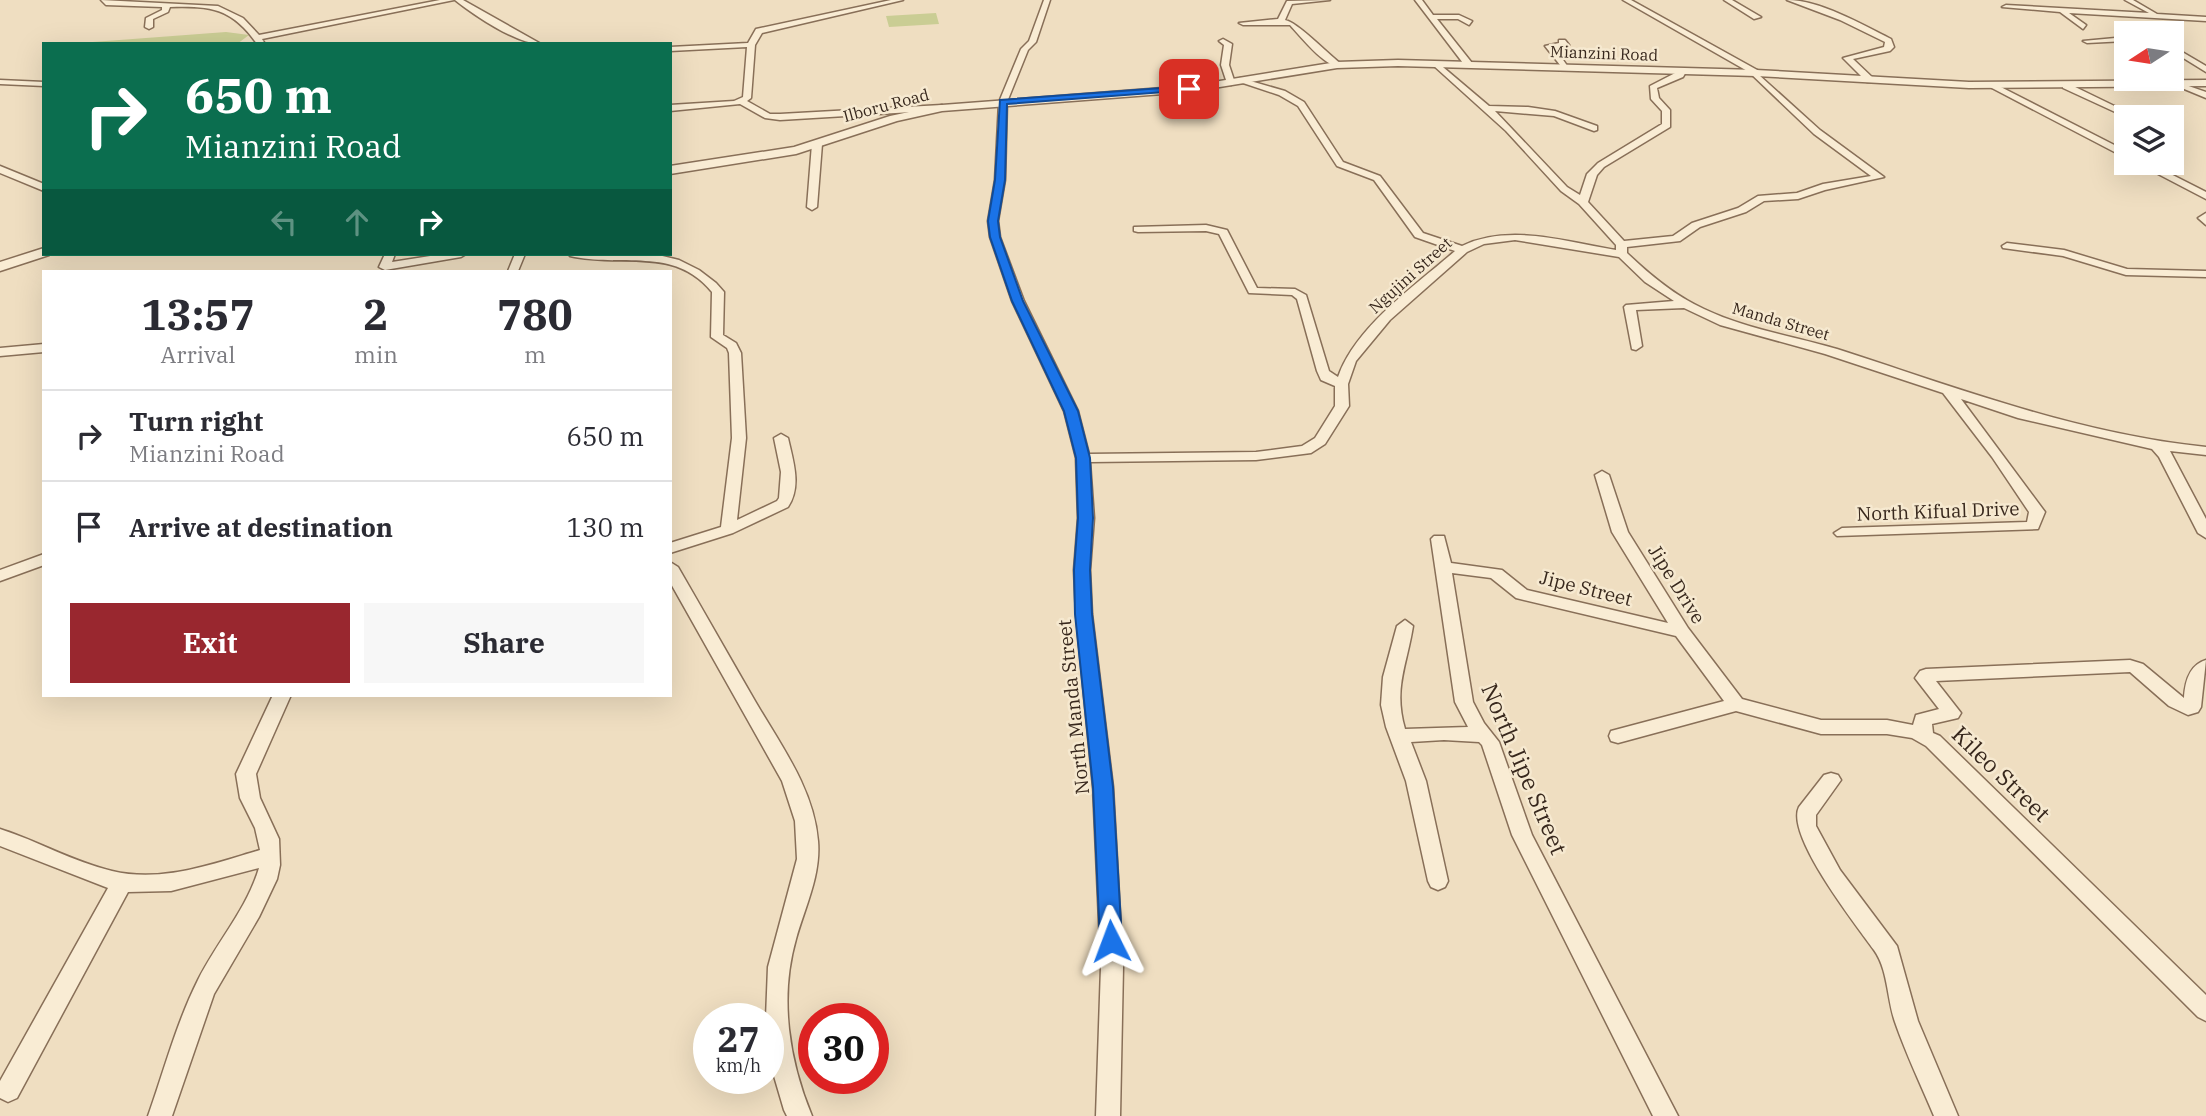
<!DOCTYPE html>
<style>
body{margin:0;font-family:"IBM Plex Serif",serif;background:#f7f7f7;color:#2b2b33;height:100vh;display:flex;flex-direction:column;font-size:26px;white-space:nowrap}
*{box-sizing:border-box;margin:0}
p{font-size:23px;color:#7c7c81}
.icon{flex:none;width:38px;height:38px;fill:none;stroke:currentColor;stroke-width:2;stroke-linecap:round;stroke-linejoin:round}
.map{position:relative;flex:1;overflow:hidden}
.sheet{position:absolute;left:42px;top:270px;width:630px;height:427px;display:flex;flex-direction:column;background:#fff;border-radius:0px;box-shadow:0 7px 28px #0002}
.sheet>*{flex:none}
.hud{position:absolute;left:42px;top:42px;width:630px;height:214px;border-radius:0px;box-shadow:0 7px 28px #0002;background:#0b6e4f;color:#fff;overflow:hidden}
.needle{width:46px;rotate:258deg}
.fabs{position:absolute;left:2114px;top:21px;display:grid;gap:14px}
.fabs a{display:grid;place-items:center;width:70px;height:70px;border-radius:0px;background:#fff;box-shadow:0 7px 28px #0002;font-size:35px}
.speed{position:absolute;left:693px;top:1003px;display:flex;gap:14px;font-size:35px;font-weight:700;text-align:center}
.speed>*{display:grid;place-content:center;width:91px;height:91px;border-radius:50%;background:#fff;box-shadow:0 7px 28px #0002;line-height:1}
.speed small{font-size:18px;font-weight:400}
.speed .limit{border:10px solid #d22;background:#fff;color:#111}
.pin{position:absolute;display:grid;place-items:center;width:60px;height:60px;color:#fff;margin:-30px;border-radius:14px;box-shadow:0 4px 10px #0006}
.me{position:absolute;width:77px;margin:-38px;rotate:357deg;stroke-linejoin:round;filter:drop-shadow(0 0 5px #0008)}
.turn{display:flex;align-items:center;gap:24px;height:147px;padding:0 28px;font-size:32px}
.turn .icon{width:91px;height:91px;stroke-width:2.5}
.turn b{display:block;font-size:49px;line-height:60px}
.lanes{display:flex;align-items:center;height:66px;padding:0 28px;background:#0003;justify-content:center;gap:35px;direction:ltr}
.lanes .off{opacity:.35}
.eta{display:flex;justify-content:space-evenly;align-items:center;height:119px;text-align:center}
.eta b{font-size:42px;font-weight:700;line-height:49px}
.cta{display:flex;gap:14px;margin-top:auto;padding:14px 28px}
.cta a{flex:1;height:80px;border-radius:0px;background:#99272f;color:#fff;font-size:28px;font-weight:700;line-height:80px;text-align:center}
.cta a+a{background:#f7f7f7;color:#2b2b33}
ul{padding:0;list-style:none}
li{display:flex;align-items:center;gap:21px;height:91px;padding:0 28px;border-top:2px solid #e1e1e2}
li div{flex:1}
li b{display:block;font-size:26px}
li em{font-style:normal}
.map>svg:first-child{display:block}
</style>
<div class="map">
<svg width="2206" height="1116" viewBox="0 0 2206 1116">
<rect width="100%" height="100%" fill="#efdec1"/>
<path fill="#cacd94" d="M936,13l3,11 -50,3 -3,-11z
M226,32l23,3 -12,9h-171z"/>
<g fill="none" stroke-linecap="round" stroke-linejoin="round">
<defs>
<path id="minor" d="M101,0l117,6 25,12 16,17 181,-35h14l-192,39 3,5h-8c-25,-36 -46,-38 -87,-37l-2,5 -15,7v8l-4,2 -4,-2 1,-9 16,-8v-3l-56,-2z
M455,0h8l78,44c-25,0 -67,-29 -86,-44z
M891,0h12l-141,33 -7,12 -4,53 -4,3 23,13h10l162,-9 4,3 -1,2 -165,10 -15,-2 -25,-14 -70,7v-6l64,-4 9,-4 4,-50 -77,4v-4l78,-4 8,-14z
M1044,0h6l-14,42 -8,8 -21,52 -2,78 -7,41 2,16 24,64 54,110 11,43 167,-2 46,-6 13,-8 20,-32v-20l-14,-6 -4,-9 -20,-72 -5,-4 -43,-2 -30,-59 -13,-3 -68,1 -4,-1v-4l72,-2 21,5 30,58 38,1 11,6 23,76 9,6c17,-50 78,-92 117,-126l-40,-14 -41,-57 -37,-14 -39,-60 -19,-11 -39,-13v-4l45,13 19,11 39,60 37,14 43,57 39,13c47,-23 105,-4 154,4v-5l-37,-41 -18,-13 -55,-60 -72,-65 3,-4 52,44 39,1 27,4 42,15v4l-3,1 -40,-15 -59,-5 72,76 13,8 7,-21 11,-11 64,-39v-13l-11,-12 -1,-13 31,-16h6l-4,7 -26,11 2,10 11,12v17l-66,40 -7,8 -9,27 36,39 49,-5 19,-13 46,-15 20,-12 39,-3 26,-9 48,-8 -57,-42 -65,-62 -126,-72h8l128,71v4l61,55 64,47 -59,13 -27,9 -34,2 -18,11 -46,15 -20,14 -53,6v6c23,22 48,43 77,56 42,20 89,27 133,40 121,39 241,85 369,98v8l-36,-4 36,68v19l-8,-5 -39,-76 -7,-8 -134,-31 -57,-19 84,113 -7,17 -201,7 -3,-3 8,-5 185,-6 2,-10 -37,-55 -49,-64 -118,-39 -105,-29 -36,-17 -48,2 6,36 -6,4 -4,-1 -8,-42 2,-2 48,-4 -29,-19 -26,-25 -104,-17 -31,4 -17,8 -77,68 -34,41 -8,23 1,22 -24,38 -14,9 -55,7 -166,2 4,56 -4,52 2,44 21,173 10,180 -3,149h-24l5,-149 -8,-180 -17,-173 -2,-44 4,-52 -2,-60 -12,-47 -52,-110 -22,-64 -2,-16 7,-41 4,-78 22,-53 8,-8z
M1330,0l-38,4 -7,16c12,2 42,33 55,43v4c-16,-1 -39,-30 -50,-42h-47l-4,-2 39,-4 9,-18z
M1415,0h7l11,15h26l13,6 -3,4 -11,-6h-21l35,44v4h-6z
M1724,0h8l29,17 -7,2z
M1787,0c33,0 74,24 104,39l3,8 -4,4 -37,8 20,19v4h-6l-24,-24 41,-11 1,-5 -45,-22z
M2125,0h8l24,14 49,3v4l-137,-8 17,12 -3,4 -23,-17 -58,-5 4,-2 143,8z
M2126,37v4l-39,2 -4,-2z
M1223,39l9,5 -3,21 6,18 -4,2 -4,-2 -6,-18 3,-20 -5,-4z
M1559,40h6l4,5 -14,3 15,22h-6l-19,-24 14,-3z
M2172,46l34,20v6l-34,-21z
M0,80l44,2v4l-44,-2z
M2177,82l29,10v6l-29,-12z
M1993,83l133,68v7l-136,-71 -1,-2z
M2063,84h6l68,33h-11l-63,-29z
M817,141l5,3 -5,63 -5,3 -5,-3 5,-63z
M2137,163h12l57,29v7z
M0,166l44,18v7l-44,-18z
M2206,213v12l-8,-7z
M2007,243l57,7 63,19 79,2v6l-80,-2 -63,-19 -60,-8 -1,-2z
M385,254h10l-3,8 51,-8h23l-5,3 -76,13 -6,-3z
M515,254h10l-7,17h-10z
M569,254h85l25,6 20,10 17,13 8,9 -1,43 13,8 5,10 5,85 -9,82 40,-19 2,-3 2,-26 -7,-34 7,-4 7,4c5,23 14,48 0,69l-55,26 -63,20v-10l51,-16 11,-89 -3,-85 -2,-5 -16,-11 1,-45c-38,-47 -92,-24 -142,-36z
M44,344v8l-44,4v-8z
M1602,471l7,4 19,57 60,96 54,71 79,21h66l26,5 3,-10 23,-6 -24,-31 5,-7 6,-2 204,-9 13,4 41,34c1,-16 5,-33 22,-38l-5,47 -3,5 -10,3 -19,-9 -39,-34 -194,9 25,32 -3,5 -26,6 1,9 7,3 266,259v26l-8,-4 -272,-271 -14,-8 -25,-4h-66l-85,-23 -118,32 -7,-2 -2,-5 2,-5 113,-30 -48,-65 -160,-38 -25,-20 -39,-5 21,129 11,21 15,19 33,93 146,281h-25l-141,-281 -30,-90 -3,-3 -35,-2 -33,2 15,39 22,100 -3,6 -7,3 -7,-3 -3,-6 -22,-100 -20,-54 -5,-22 2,-28 14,-51 8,-6 8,6c-6,39 -20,62 -8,103l63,-2 -13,-25 -24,-163 3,-3h10l7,27 51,7 25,20 141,33 -56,-91 -17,-57z
M44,554v11l-44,16v-11z
M670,562l8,5c26,45 51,89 77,134 25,43 59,88 63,140 3,34 -13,66 -22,98 -17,59 -7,122 16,177h-25l-3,-6 -15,-51 -1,-41h-2l2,-51 29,-108 -2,-38 -13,-40 -112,-199z
M273,695h18l-35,79 4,24 19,41 1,26 -3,14 -18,38 -45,77 -42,122h-24c16,-45 28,-92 50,-136 19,-38 49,-71 61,-112l-88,23 -43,1 -111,206 -9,4 -8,-4v-17l108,-193 -108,-42v-17c38,12 73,33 112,42 50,12 100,-7 148,-21l-5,-22 -15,-30 -4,-24z
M1831,773l7,2 3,5 -25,35v11l24,44 57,76 21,75 40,95h-24c-13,-31 -28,-62 -39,-94 -8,-23 -7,-53 -21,-72 -18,-25 -89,-115 -75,-143l25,-32z"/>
<path id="tertiary" d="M1398,60l358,10 213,12 237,-2v6l-237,2 -213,-12 -358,-10 -61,2 -148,24 -247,19 -45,10 -101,33 -126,20v-8l124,-19 96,-31 52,-11 247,-19 148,-24z
M44,248v6l5,1 -49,16v-9z"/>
</defs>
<use href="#minor" stroke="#886f58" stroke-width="3"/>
<use href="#tertiary" stroke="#886f58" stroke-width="3"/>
<use href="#minor" fill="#f9ecd4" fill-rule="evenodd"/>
<use href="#tertiary" fill="#f9ecd4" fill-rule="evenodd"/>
</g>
<path fill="#1a73e8" stroke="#114b97" stroke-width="2" d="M1189,86l3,4 -185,14 -2,76 -7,41 2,16 23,64 55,110 12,47 3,60 -3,52 2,44 21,173 9,154 -4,7 -7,3 -8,-3 -3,-7 -7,-154 -18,-173 -1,-44 4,-52 -2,-60 -12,-47 -52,-110 -22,-64 -2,-16 7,-41 5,-80z"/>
<g text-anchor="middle" stroke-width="5" stroke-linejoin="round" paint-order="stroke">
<g font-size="16" fill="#38281d" stroke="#f6e9d0">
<text transform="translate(1604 53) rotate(2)" y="6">Mianzini Road</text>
<text transform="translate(886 105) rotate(-15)" y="6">Ilboru Road</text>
<text transform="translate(1410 275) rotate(-42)" y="6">Ngujini Street</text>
<text transform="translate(1781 321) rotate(16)" y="6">Manda Street</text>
</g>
<g font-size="19" fill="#38281d" stroke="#f6e9d0">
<text transform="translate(1938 511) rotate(-2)" y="7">North Kifual Drive</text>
<text transform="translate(1677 584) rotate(58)" y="7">Jipe Drive</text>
<text transform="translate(1586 588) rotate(14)" y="7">Jipe Street</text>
<text transform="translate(1073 707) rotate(-96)" y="7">North Manda Street</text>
</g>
<g font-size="23" fill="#38281d" stroke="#f6e9d0">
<text transform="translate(1524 769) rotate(67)" y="8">North Jipe Street</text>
<text transform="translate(2001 774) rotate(44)" y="8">Kileo Street</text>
</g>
</g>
</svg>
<div class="fabs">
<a><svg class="needle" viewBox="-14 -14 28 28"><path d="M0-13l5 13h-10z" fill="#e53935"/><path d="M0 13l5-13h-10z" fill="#7c7c81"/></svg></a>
<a><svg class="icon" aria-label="layers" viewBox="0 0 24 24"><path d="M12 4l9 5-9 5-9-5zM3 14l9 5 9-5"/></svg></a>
</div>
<div class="speed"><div>27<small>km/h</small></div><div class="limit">30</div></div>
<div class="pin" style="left:1189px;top:89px;background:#d93025"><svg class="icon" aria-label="arrive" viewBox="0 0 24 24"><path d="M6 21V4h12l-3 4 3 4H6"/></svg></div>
<svg class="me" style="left:1111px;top:941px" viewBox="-20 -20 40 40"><path d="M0-17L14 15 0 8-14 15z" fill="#1a73e8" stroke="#fff" stroke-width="4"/></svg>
<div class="hud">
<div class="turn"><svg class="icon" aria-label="right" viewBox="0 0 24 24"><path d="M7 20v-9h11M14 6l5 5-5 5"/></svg><div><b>650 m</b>Mianzini Road</div></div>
<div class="lanes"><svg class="icon off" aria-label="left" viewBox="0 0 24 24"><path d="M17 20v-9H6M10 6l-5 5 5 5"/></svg><svg class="icon off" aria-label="ahead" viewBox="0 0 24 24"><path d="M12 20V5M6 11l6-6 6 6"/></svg><svg class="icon" aria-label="right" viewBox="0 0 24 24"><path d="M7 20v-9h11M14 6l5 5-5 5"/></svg></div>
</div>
<section class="sheet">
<div class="eta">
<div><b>13:57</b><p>Arrival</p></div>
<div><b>2</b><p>min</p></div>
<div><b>780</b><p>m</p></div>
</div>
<ul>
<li><svg class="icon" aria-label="right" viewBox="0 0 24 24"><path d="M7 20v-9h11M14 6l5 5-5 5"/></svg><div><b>Turn right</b><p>Mianzini Road</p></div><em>650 m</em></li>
<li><svg class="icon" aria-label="arrive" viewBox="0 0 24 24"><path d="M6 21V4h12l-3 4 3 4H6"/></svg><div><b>Arrive at destination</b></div><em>130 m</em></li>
</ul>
<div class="cta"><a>Exit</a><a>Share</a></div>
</section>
</div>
